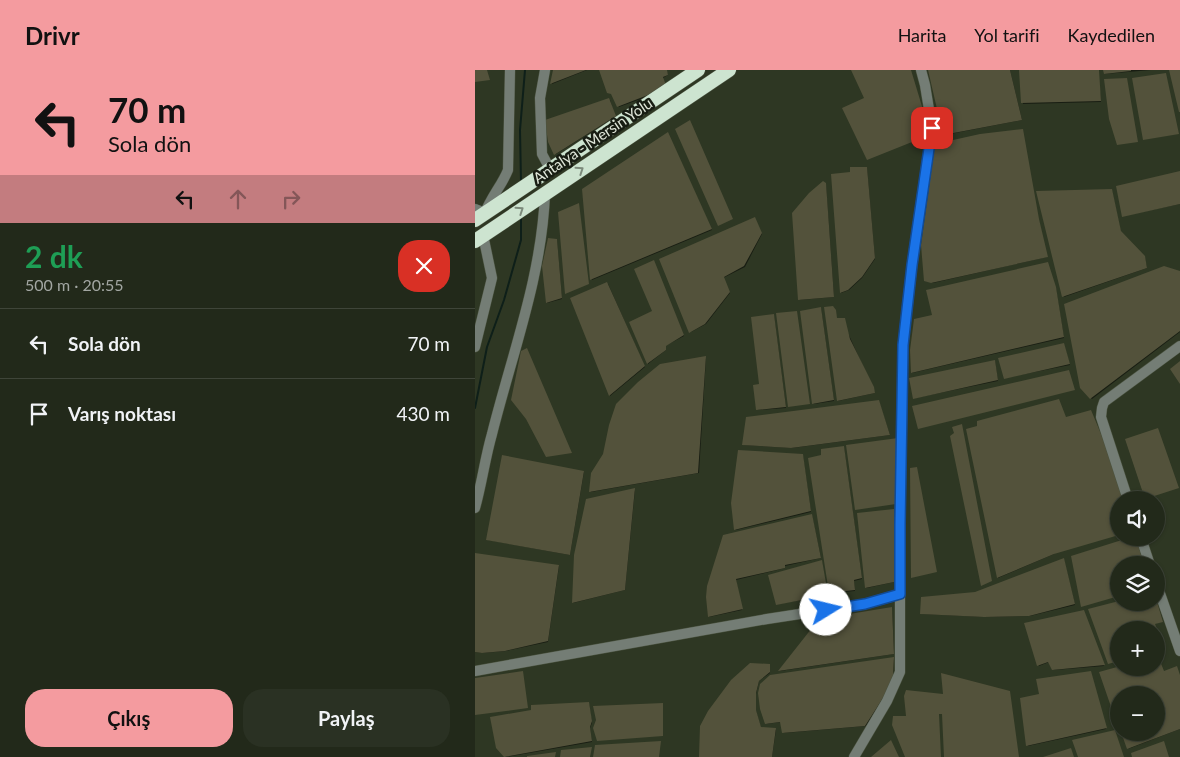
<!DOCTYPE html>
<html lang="tr">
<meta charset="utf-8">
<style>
body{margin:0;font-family:Lato,sans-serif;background:#2a3123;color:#f1f3f6;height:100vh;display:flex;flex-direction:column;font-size:19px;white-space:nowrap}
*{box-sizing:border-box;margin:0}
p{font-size:16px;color:#a2a6a2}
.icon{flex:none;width:28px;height:28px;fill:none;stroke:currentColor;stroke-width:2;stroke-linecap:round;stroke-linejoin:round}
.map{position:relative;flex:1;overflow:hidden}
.details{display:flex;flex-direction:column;background:#22291a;width:475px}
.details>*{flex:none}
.hud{background:#f49b9f;color:#111;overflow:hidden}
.controls{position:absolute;left:635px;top:421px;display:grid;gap:10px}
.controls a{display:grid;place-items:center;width:55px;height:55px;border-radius:50%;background:#22291a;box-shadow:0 1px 4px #0004,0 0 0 1px #3f4539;font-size:25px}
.pin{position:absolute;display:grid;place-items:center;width:42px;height:42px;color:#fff;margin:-21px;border-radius:10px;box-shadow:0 2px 8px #0006}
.me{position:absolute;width:55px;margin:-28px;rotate:81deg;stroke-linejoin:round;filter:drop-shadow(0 0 4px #0008)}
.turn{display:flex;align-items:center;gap:18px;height:105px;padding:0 25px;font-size:22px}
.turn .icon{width:65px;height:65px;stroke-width:2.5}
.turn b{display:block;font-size:35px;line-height:42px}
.lanes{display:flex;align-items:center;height:48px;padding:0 25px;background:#0003;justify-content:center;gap:25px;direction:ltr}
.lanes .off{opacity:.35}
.round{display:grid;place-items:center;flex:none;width:52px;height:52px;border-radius:20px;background:#2a3123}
.overview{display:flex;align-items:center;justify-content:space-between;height:85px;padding:0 25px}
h1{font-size:30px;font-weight:700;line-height:38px;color:#1e9e55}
.button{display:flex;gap:10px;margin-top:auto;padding:10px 25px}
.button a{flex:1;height:58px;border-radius:20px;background:#f49b9f;color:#111;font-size:20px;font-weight:700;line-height:58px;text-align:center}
.button a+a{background:#2a3123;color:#f1f3f6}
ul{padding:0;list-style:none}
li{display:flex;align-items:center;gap:15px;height:70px;padding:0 25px;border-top:1px solid #3f4539}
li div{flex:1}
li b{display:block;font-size:19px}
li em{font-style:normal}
header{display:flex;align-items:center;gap:30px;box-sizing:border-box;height:70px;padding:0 25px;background:#f49b9f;color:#111}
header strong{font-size:24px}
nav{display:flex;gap:28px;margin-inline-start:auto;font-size:18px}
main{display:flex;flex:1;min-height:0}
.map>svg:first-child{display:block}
</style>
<header>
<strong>Drivr</strong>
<nav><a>Harita</a><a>Yol tarifi</a><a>Kaydedilen</a></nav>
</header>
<main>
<section class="details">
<div class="hud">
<div class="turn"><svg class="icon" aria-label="left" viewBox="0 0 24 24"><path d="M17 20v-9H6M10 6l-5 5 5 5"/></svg><div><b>70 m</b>Sola dön</div></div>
<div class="lanes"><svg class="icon" aria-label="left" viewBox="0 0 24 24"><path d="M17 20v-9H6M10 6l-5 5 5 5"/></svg><svg class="icon off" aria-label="ahead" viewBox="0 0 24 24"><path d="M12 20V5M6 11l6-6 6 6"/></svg><svg class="icon off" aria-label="right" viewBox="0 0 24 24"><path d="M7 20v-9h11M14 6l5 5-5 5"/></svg></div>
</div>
<div class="overview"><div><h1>2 dk</h1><p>500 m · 20:55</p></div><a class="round" style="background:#d93025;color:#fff"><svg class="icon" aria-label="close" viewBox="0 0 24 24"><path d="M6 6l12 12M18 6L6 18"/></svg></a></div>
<ul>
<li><svg class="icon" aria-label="left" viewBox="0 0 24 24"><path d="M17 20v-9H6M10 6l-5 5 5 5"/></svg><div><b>Sola dön</b></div><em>70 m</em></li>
<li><svg class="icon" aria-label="arrive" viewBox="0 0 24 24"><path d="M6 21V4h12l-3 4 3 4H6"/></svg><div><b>Varış noktası</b></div><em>430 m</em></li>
</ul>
<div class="button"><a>Çıkış</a><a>Paylaş</a></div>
</section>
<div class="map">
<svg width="705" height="687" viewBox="0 0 705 687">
<rect width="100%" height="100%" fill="#2e3723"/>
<path fill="#0007" d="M80,0h32l-35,14z
M125,0h66l2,5 -5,3 3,7 -17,11 -30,11z
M454,0h81l12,50 -77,15z
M546,0h77l3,32 -78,2z
M629,0h47l-46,4z
M135,30l5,17 -59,37 -6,-12z
M193,64l44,96 -120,50 -9,-90z
M392,98l8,91 -13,19 -13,12 -8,3 -8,-118 18,-2z
M705,102v32l-57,12z
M348,113l3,2 8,112 -34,3z
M637,121l9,42 24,25 2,10 -83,29z
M279,149l8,15 -17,33 -22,11 7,15 -24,31 -15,8z
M564,151l8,36 -114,26 -7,-2z
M82,170l5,59 -15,4z
M179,192l30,74 -19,10 1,4 -18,14 -17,-41 22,-11z
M705,202v60l-88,67 -11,-11z
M133,214l37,83 -35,29 -38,-97z
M581,219l8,49 -152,35 -1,-23 22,-34z
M346,238l13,93 -20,3 -1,-1z
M351,238l22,25 27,60 -37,8z
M299,246l12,92 -28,2 2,-25z
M589,275l6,20 -65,13z
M231,288l-7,115 -108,19 1,-19z
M520,291l3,20 -83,17z
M404,332l11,33 -98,13 -48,-3z
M591,348l53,82 -65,54 -56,24 -31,-148z
M369,378l18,131 -8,2 1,10 -24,2 -9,-137z
M328,386l8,56 -75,18 -1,-1z
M109,402l-14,83 -82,-15z
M160,420l-10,100 -52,13z
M419,440v72l-27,6h-1z
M337,446l9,42 -36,8v2l-49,12 6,30 -33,7 -2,-20z
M0,487l84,9 -11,76 -42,9 -23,2 -8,-1z
M589,490l11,45 -45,11 -45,1 -63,-3z
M347,492l5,34 -50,8z
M417,539l2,45 -114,17 39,-51z
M609,542l20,54 -50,4 -5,-8 -10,4 -13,-42z
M419,589l-1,18 -4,14 -23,35 -82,7 -3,-11 -15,2z
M295,596v7l-11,8 -3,13v17l5,17 15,2 -4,27h-72z
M659,598h22l8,4 16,5v52l-52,20 28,-17v-37h-37v29l-18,-51 26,-3z
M616,603l15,56 -78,17 12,-51z
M114,634l3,19 -2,5 2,14 -86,15 -9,-10z"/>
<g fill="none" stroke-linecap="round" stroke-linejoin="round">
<path stroke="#0e1f19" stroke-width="2" d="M46,112l-1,-52 5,-60
M0,338l12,-61 17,-47 17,-60v-23"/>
</g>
<path fill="#53523b" d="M0,0h12l3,10 -15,2z
M78,0h33l-36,14z
M124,0h68l1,5 -5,2 3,8 -18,10 -31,12 -6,-13 -4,-1z
M376,0h60l13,43 -4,16 -5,4 2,7 -50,20 -25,-52 22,-10z
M453,0h82l12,50 -79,15z
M544,0h80l2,31 -80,2z
M628,0h28v1l-27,3z
M694,0h11v42h-1z
M691,3l13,61 -36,6 -11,-62z
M652,8l11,64 -21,3 -8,-26 -5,-40z
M134,28l7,18 -62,39 -6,-13 -3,-22z
M215,50l43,99 -15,7 -43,-97z
M548,59l16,90 9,38 -117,26 -7,-2 -3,-36 14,-101 45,-10z
M193,62l44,97 -122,51 -8,-91z
M375,97h17l8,91 -13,19 -14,13 -8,3 -9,-119 19,-2z
M705,101v33l-58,13 -6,-31z
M348,111l3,2 8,114 -36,3 -6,-87 17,-20z
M637,119l9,42 24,25 2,12 -85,29 -26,-106z
M104,133l10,81 -24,10 -7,-82z
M280,147l7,16 -18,33 -20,11 6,15 -25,32 -16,9 -30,-74z
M73,168l9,1 5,59 -16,5 -4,-37z
M179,190l30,75 -18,11v4l-19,14 -18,-42 23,-11 -18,-42z
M573,192l8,25 8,50 -153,36 -1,-23 4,-31 18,-4 -6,-25z
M689,196l16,5v60l-90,68 -10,-11 -16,-84z
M132,212l38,84 -36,30 -39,-98z
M358,236l3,4 1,8h8l5,21 24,48 1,6 -38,8 -13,-94z
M346,237l13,93 -22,4 -12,-93z
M322,241l13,93 -22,3 -12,-94z
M299,244l12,93 -30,3 -3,-25 6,-1 -8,-67z
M589,273l6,21 -66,15 -6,-21z
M52,278l45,105 -26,4 -20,-38 -15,-19 10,-49z
M231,286l-8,117 -109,19 2,-19 12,-19 6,-29 7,-21 22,-22 22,-18z
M520,290l3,20 -85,19 -4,-21z
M705,291v23l-10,-15z
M594,300l6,20 -157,39 -6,-23z
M584,329l7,18 25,-7 18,43 14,47h-4v35l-65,19 -57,24 -31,-149 11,-3v-5z
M404,330l11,35 -99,13 -49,-3 4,-28z
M487,354l30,157 -11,5 -31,-150 4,-3 -2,-6z
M683,358l21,60 -34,11 -20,-60z
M423,368l-2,66 -41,6 -9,-65z
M369,376l18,132 -8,2 1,10 -26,3 -21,-135 13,-3v-6z
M263,380l65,4 8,57 -77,19 -3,-27z
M27,385l82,16 -14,84 -84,-15z
M442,397l20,105 -26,6 -1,-110z
M160,418l-10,102 -53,13 2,-48 12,-56z
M419,439v73l-29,6 -8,-75z
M337,444l9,44 -36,7v3l-49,11 7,30 -35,8 -2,-20 1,-11 16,-51z
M650,469l5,3 7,-1 7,24h-25v31l-38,11 -10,-51z
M0,483l84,12 -11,76 -43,10 -23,2 -7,-1z
M589,488l11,46 -46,12 -45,1 -64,-3 1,-17 54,-5z
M347,490l6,35 -52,10 -8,-30z
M644,531v1h38l6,20 -8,2 10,24 -9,2v-20h-37v31l-11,3 -20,-55z
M417,537l2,47 -116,17 41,-52z
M609,540l21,55 -53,5 -4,-8 -11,4 -13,-43z
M683,586l6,15 13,-5 3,9v54l-53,20 -6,-17h35v-37h-37l-1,32 -19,-55 18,-5 10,2 4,-1h25v-11z
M419,587l-1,19 -5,14 -23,36 -83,7 -2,-11 -15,2 -5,-15 -2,-16 2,-9 10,-9z
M275,593l20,1v8l-11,9 -3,12v17l5,17 15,1 -4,29h-73l1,-31 8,-15 23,-31z
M48,601l5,37 -53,7v-37z
M616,601l16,57 -81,18 -6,-48 19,-4 -3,-15z
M466,603l69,18 9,66h-75l-2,-43h-3l2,43h-36l-13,-32 1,-9h13l-2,-20 2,-6 37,4z
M114,632l3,19 -2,6 2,14 -88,16 -8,-9 -6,-31 41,-7v-5z
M188,633v33l-66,5 -4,-13 3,-8 -3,-14z
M640,660l9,27h-46l-6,-17z
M416,670l8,17h-28z
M186,671l-2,16h-66l2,-12z
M689,671l5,16h-37l-1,-4z
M117,677l-2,10h-30l1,-7z
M596,678l3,9h-31z
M81,682l-1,5h-28v-1z"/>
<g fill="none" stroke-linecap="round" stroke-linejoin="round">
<defs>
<path id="minor" d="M70,0l-5,28 2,56 8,15
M0,139l10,4c6,-16 17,-28 23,-43l2,-100
M0,277l17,-69 -9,-43
M653,430l-27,-83 1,-9 2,-6 76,-56
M0,438c7,-25 10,-50 17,-74 20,-80 50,-158 53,-241
M666,468l9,27
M681,512l24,69
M0,601l292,-52 98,-15 35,-10
M379,687l33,-56 13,-29v-148l3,-179 9,-80 20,-137 -7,-43 -4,-15"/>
<path id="highway" d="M0,150l223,-150
M0,171l254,-171"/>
</defs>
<use href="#minor" stroke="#4b5340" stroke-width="11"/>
<use href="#highway" stroke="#4b5340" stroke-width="15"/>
<use href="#minor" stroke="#747d75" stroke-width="10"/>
<use href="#highway" stroke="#cde4d0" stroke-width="14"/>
</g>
<defs><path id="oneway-chevron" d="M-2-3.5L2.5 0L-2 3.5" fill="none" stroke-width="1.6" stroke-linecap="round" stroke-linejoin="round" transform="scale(1.25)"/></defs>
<g stroke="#7c8a7b">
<use href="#oneway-chevron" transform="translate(105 100) rotate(-34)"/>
<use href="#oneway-chevron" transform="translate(45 140) rotate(-34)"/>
</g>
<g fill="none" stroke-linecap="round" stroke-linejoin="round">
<defs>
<path id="route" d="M351,540l39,-6 35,-10v-70l3,-179 9,-80 20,-137"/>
</defs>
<use href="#route" stroke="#114b97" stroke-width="12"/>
<use href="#route" stroke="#1a73e8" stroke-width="9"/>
</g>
<g text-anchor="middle" stroke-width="5" stroke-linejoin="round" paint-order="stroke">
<g font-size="15" fill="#e1e7da" stroke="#181d13">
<text transform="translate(118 71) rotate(-34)" y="5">Antalya - Mersin Yolu</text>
</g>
</g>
</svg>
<div class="controls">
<a><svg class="icon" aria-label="sound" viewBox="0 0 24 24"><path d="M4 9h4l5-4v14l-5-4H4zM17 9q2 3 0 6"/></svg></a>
<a><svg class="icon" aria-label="layers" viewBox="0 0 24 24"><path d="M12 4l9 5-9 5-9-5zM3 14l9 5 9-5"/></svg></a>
<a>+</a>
<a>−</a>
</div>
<div class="pin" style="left:457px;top:58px;background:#d93025"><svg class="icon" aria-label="arrive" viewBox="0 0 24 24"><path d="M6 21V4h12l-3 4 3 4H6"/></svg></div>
<svg class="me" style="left:351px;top:540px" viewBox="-20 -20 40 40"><circle r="19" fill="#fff"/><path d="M0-13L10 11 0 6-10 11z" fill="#1a73e8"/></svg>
</div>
</main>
